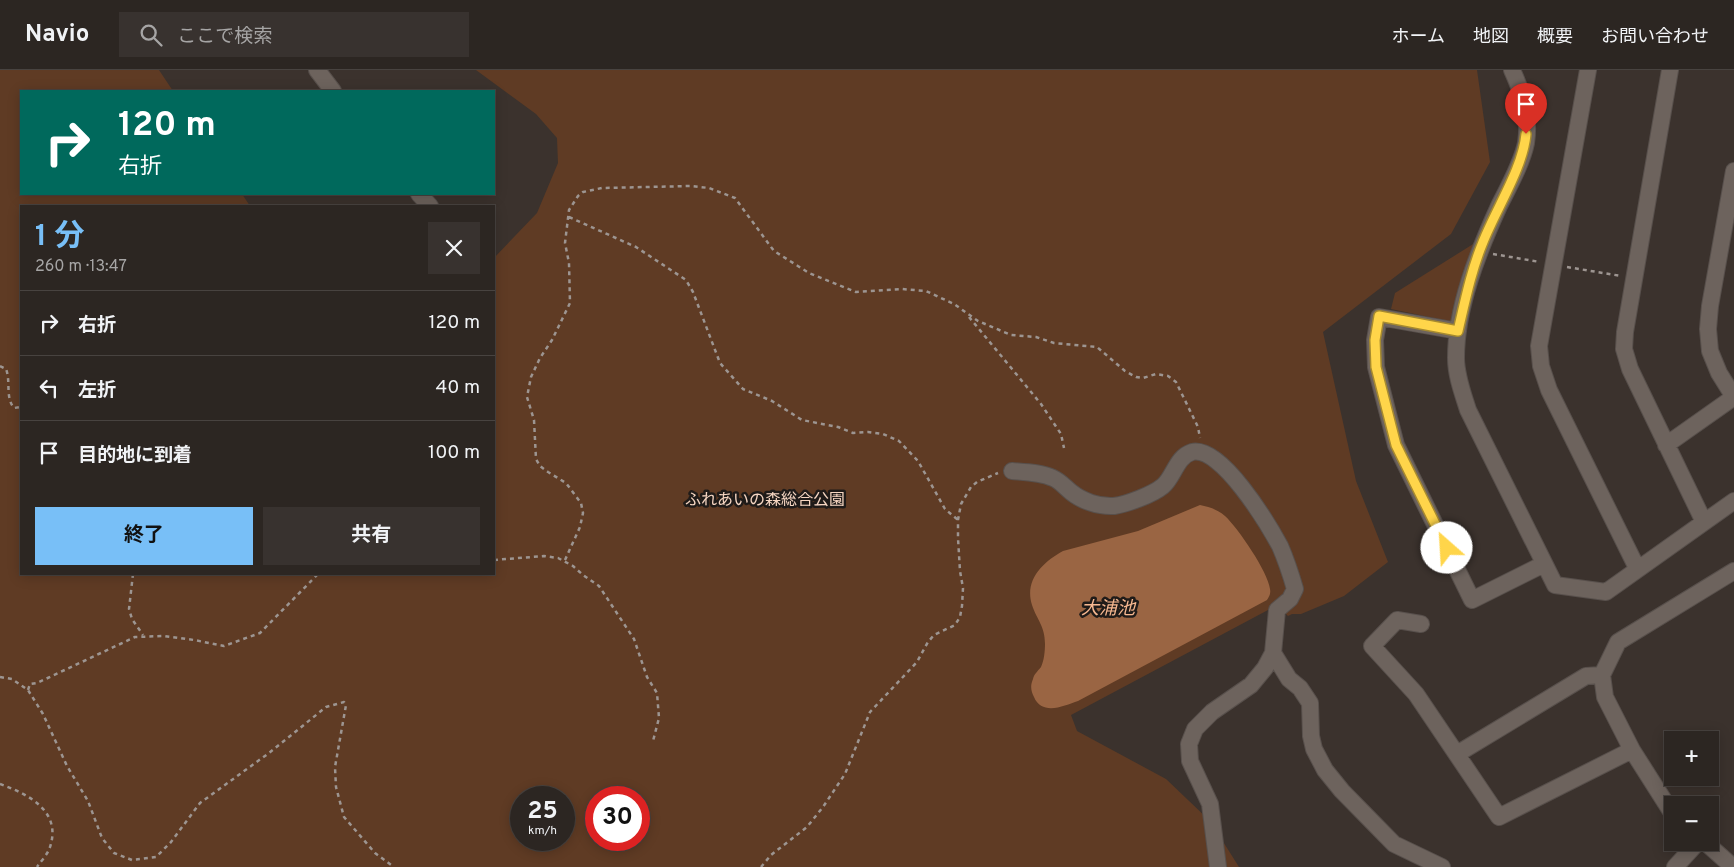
<!DOCTYPE html>
<html lang="ja">
<meta charset="utf-8">
<style>
body{margin:0;font-family:Overpass,"Noto Sans JP",sans-serif;background:#38322f;color:#f1f3f6;height:100vh;display:flex;flex-direction:column;font-size:19px;white-space:nowrap}
*{box-sizing:border-box;margin:0}
p{font-size:16px;color:#a6a5a5}
.icon{flex:none;width:28px;height:28px;fill:none;stroke:currentColor;stroke-width:2;stroke-linecap:round;stroke-linejoin:round}
.map{position:relative;flex:1;overflow:hidden}
.sheet{position:absolute;left:20px;top:135px;width:475px;height:370px;display:flex;flex-direction:column;background:#2c2622;border-radius:0px;box-shadow:0 2px 12px #0003,0 0 0 1px #484340}
.sheet>*{flex:none}
.hud{position:absolute;left:20px;top:20px;width:475px;height:105px;border-radius:0px;box-shadow:0 2px 12px #0003,0 0 0 1px #484340;background:#00695c;color:#fff;overflow:hidden}
.fabs{position:absolute;left:1664px;top:661px;display:grid;gap:10px}
.fabs a{display:grid;place-items:center;width:55px;height:55px;border-radius:0px;background:#2c2622;box-shadow:0 2px 12px #0003,0 0 0 1px #484340;font-size:25px}
.speed{position:absolute;left:510px;top:716px;display:flex;gap:10px;font-size:25px;font-weight:700;text-align:center}
.speed>*{display:grid;place-content:center;width:65px;height:65px;border-radius:50%;background:#2c2622;box-shadow:0 2px 12px #0003,0 0 0 1px #484340;line-height:1}
.speed small{font-size:12px;font-weight:400}
.speed .limit{border:8px solid #d22;background:#fff;color:#111}
.pin{position:absolute;display:grid;place-items:center;width:42px;height:42px;color:#fff;margin:-51px -21px;border-radius:50% 50% 50% 0;rotate:-45deg;box-shadow:0 0 5px #0007}
.pin .icon{rotate:45deg}
.me{position:absolute;width:55px;margin:-28px;rotate:334deg;stroke-linejoin:round;filter:drop-shadow(0 0 4px #0008)}
.turn{display:flex;align-items:center;gap:18px;height:105px;padding:0 15px;font-size:22px}
.turn .icon{width:65px;height:65px;stroke-width:2.5}
.turn b{display:block;font-size:35px;line-height:42px}
.round{display:grid;place-items:center;flex:none;width:52px;height:52px;border-radius:0px;background:#38322f}
.headline{display:flex;align-items:center;justify-content:space-between;height:85px;padding:0 15px}
h1{font-size:30px;font-weight:700;line-height:38px;color:#78bff7}
.button{display:flex;gap:10px;margin-top:auto;padding:10px 15px}
.button a{flex:1;height:58px;border-radius:0px;background:#78bff7;color:#111;font-size:20px;font-weight:700;line-height:58px;text-align:center}
.button a+a{background:#38322f;color:#f1f3f6}
ul{padding:0;list-style:none}
li{display:flex;align-items:center;gap:15px;height:65px;padding:0 15px;border-top:1px solid #484340}
li div{flex:1}
li b{display:block;font-size:19px}
li em{font-style:normal}
header{display:flex;align-items:center;gap:30px;box-sizing:border-box;height:70px;padding:0 25px;background:#2c2622;border-bottom:1px solid #484340}
header strong{font-size:24px}
nav{display:flex;gap:28px;margin-inline-start:auto;font-size:18px}
.search{width:350px;height:45px;background:#38322f;display:flex;align-items:center;gap:12px;box-sizing:border-box;padding:0 18px;border-radius:0px;color:#a6a5a5;font-size:19px}
.map>svg:first-child{display:block}
</style>
<header>
<strong>Navio</strong>
<div class="search"><svg class="icon" aria-label="search" viewBox="0 0 24 24"><circle cx="10" cy="10" r="6"/><path d="M15 15l6 6"/></svg>ここで検索</div>
<nav><a>ホーム</a><a>地図</a><a>概要</a><a>お問い合わせ</a></nav>
</header>
<div class="map">
<svg width="1734" height="797" viewBox="0 0 1734 797">
<rect width="100%" height="100%" fill="#3b322d"/>
<path fill="#5f3b24" fill-rule="evenodd" d="M0,0h159l14,21h-152v103h221l8,12h-229v368h473v-316l43,-45 21,-50 -1,-25 -21,-24 -60,-44h1001l13,92 -39,72 -128,98 33,149 32,81 -44,34 -43,18h-9l-4,2 -3,-3h-8l-9,-3 -197,105 6,16 89,48 44,42 29,46h-1239zM521,728h43v42h-43zM596,728h43v42h-43z
M1478,171l-26,81 -61,-13 4,-16z"/>
<path fill="#9a6543" d="M1200,435c9,2 17,4 25,11 13,12 43,56 45,73 1,5 -1,8 -3,11l-189,101c-14,5 -36,15 -44,-4 -3,-6 -4,-11 -1,-18 1,-5 5,-8 8,-12 3,-6 4,-16 4,-23 0,-18 -8,-24 -13,-39 -8,-25 11,-43 31,-54l75,-20z"/>
<g fill="none" stroke-linecap="round" stroke-linejoin="round">
<defs>
<path id="minor" d="M317,0l16,21
M1512,0c11,24 18,47 14,73 -4,20 -18,45 -27,63 -21,46 -43,101 -43,152 0,18 7,36 12,52l87,175 51,7 128,-91
M1588,0l-49,276 2,20 8,24 88,178
M1670,0l-45,262 -1,17 6,20 74,153
M419,124l11,12
M1458,261l-79,-14 -4,23 1,27 20,78 76,155 72,-36
M1734,327l-15,-24 -9,-22 -2,-22 2,-23 24,-135
M1666,375l68,-48
M1012,401c13,1 28,1 41,7 7,3 12,9 18,14 11,9 28,15 43,14 13,-2 38,-11 49,-20 11,-9 13,-29 29,-34 29,-7 76,72 88,94 6,14 11,29 15,43l-5,10 -13,11 -4,43 -8,15 -14,17 -39,27 -17,17 -6,15 1,17 20,43 8,63
M1421,554l-24,-4 -25,26 44,48 83,123 133,-67
M1273,583l16,26 11,9 10,15 1,33 3,13 11,21 17,21 52,53 48,23
M1457,684l129,-78 16,-1
M1672,743l-40,-63 -27,-53 -3,-22 16,-33 116,-71
M1705,772l28,25
M1675,797l23,-25"/>
</defs>
<use href="#minor" stroke="#58504c" stroke-width="18"/>
<path stroke="#9d9591" stroke-width="2.5" stroke-dasharray="4 4" stroke-linecap="butt" d="M569,147l67,30 50,33 7,12 27,71 23,26 29,12 30,19 36,7 15,6 15,-1 15,2 16,7 19,20 27,48 13,11
M1493,184l47,8
M1567,197l54,9
M969,247l72,87 20,30 3,14
M0,296l6,3c5,13 -1,28 8,39l7,-1
M494,490l50,-4 14,2 15,8 10,9 16,11 35,53 13,38 10,16 2,25 -6,23
M565,490l15,-33 3,-14 -2,-10 -15,-20 -18,-11 -8,-6 -4,-7 -2,-39 -7,-23 4,-20 9,-19 12,-18 18,-37 -1,-40 -4,-20 4,-33 9,-14 5,-4 19,-4 89,-2 18,2 26,10 39,53 35,22 47,19 46,-3 24,2 28,13 24,17 33,14 25,2 18,6 43,4 28,24 11,6 7,1 13,-4 12,2 8,6 22,45 2,11
M133,504l-4,35 3,10 11,16
M0,607l12,2 16,11 15,24 24,52 21,35 14,37 12,15 18,7 24,-3 15,-15 29,-39 69,-50 57,-46 18,-5 2,3 -11,62 1,20 8,30 31,36 19,14
M28,620l2,-6 7,-1 98,-46 29,-1 30,4 30,6 36,-13 58,-59
M0,714c28,10 62,27 50,63 -2,7 -9,14 -13,20
M761,797l10,-12 36,-28 16,-20 22,-33 25,-62 47,-50 11,-20 6,-7 21,-10 5,-8 2,-11 1,-18 -3,-17 -2,-33v-18l3,-16 10,-17 6,-5 21,-9"/>
<use href="#minor" stroke="#6d635d" stroke-width="16"/>
</g>
<g fill="none" stroke-linecap="round" stroke-linejoin="round">
<defs>
<path id="route" d="M1447,478l-51,-103 -20,-78 -1,-27 4,-24 79,15c7,-30 13,-60 25,-89 13,-33 40,-74 43,-108"/>
</defs>
<use href="#route" stroke="#a68a30" stroke-width="12"/>
<use href="#route" stroke="#ffd54a" stroke-width="9"/>
</g>
<g text-anchor="middle" stroke-width="5" stroke-linejoin="round" paint-order="stroke">
<g font-size="16" fill="#f6d6c2" stroke="#1f1b19">
<text x="765" y="435">ふれあいの森総合公園</text>
</g>
<g font-size="18" font-style="italic" fill="#f7b890" stroke="#1f1b19">
<text x="1108" y="544">大浦池</text>
</g>
</g>
</svg>
<div class="fabs">
<a>+</a>
<a>−</a>
</div>
<div class="speed"><div>25<small>km/h</small></div><div class="limit">30</div></div>
<div class="pin" style="left:1526px;top:64px;background:#d93025"><svg class="icon" aria-label="arrive" viewBox="0 0 24 24"><path d="M6 21V4h12l-3 4 3 4H6"/></svg></div>
<svg class="me" style="left:1447px;top:478px" viewBox="-20 -20 40 40"><circle r="19" fill="#fff"/><path d="M0-13L10 11 0 6-10 11z" fill="#ffd54a"/></svg>
<div class="hud">
<div class="turn"><svg class="icon" aria-label="right" viewBox="0 0 24 24"><path d="M7 20v-9h11M14 6l5 5-5 5"/></svg><div><b>120 m</b>右折</div></div>
</div>
<section class="sheet">
<div class="headline"><div><h1>1 分</h1><p>260 m · 13:47</p></div><a class="round"><svg class="icon" aria-label="close" viewBox="0 0 24 24"><path d="M6 6l12 12M18 6L6 18"/></svg></a></div>
<ul>
<li><svg class="icon" aria-label="right" viewBox="0 0 24 24"><path d="M7 20v-9h11M14 6l5 5-5 5"/></svg><div><b>右折</b></div><em>120 m</em></li>
<li><svg class="icon" aria-label="left" viewBox="0 0 24 24"><path d="M17 20v-9H6M10 6l-5 5 5 5"/></svg><div><b>左折</b></div><em>40 m</em></li>
<li><svg class="icon" aria-label="arrive" viewBox="0 0 24 24"><path d="M6 21V4h12l-3 4 3 4H6"/></svg><div><b>目的地に到着</b></div><em>100 m</em></li>
</ul>
<div class="button"><a>終了</a><a>共有</a></div>
</section>
</div>
